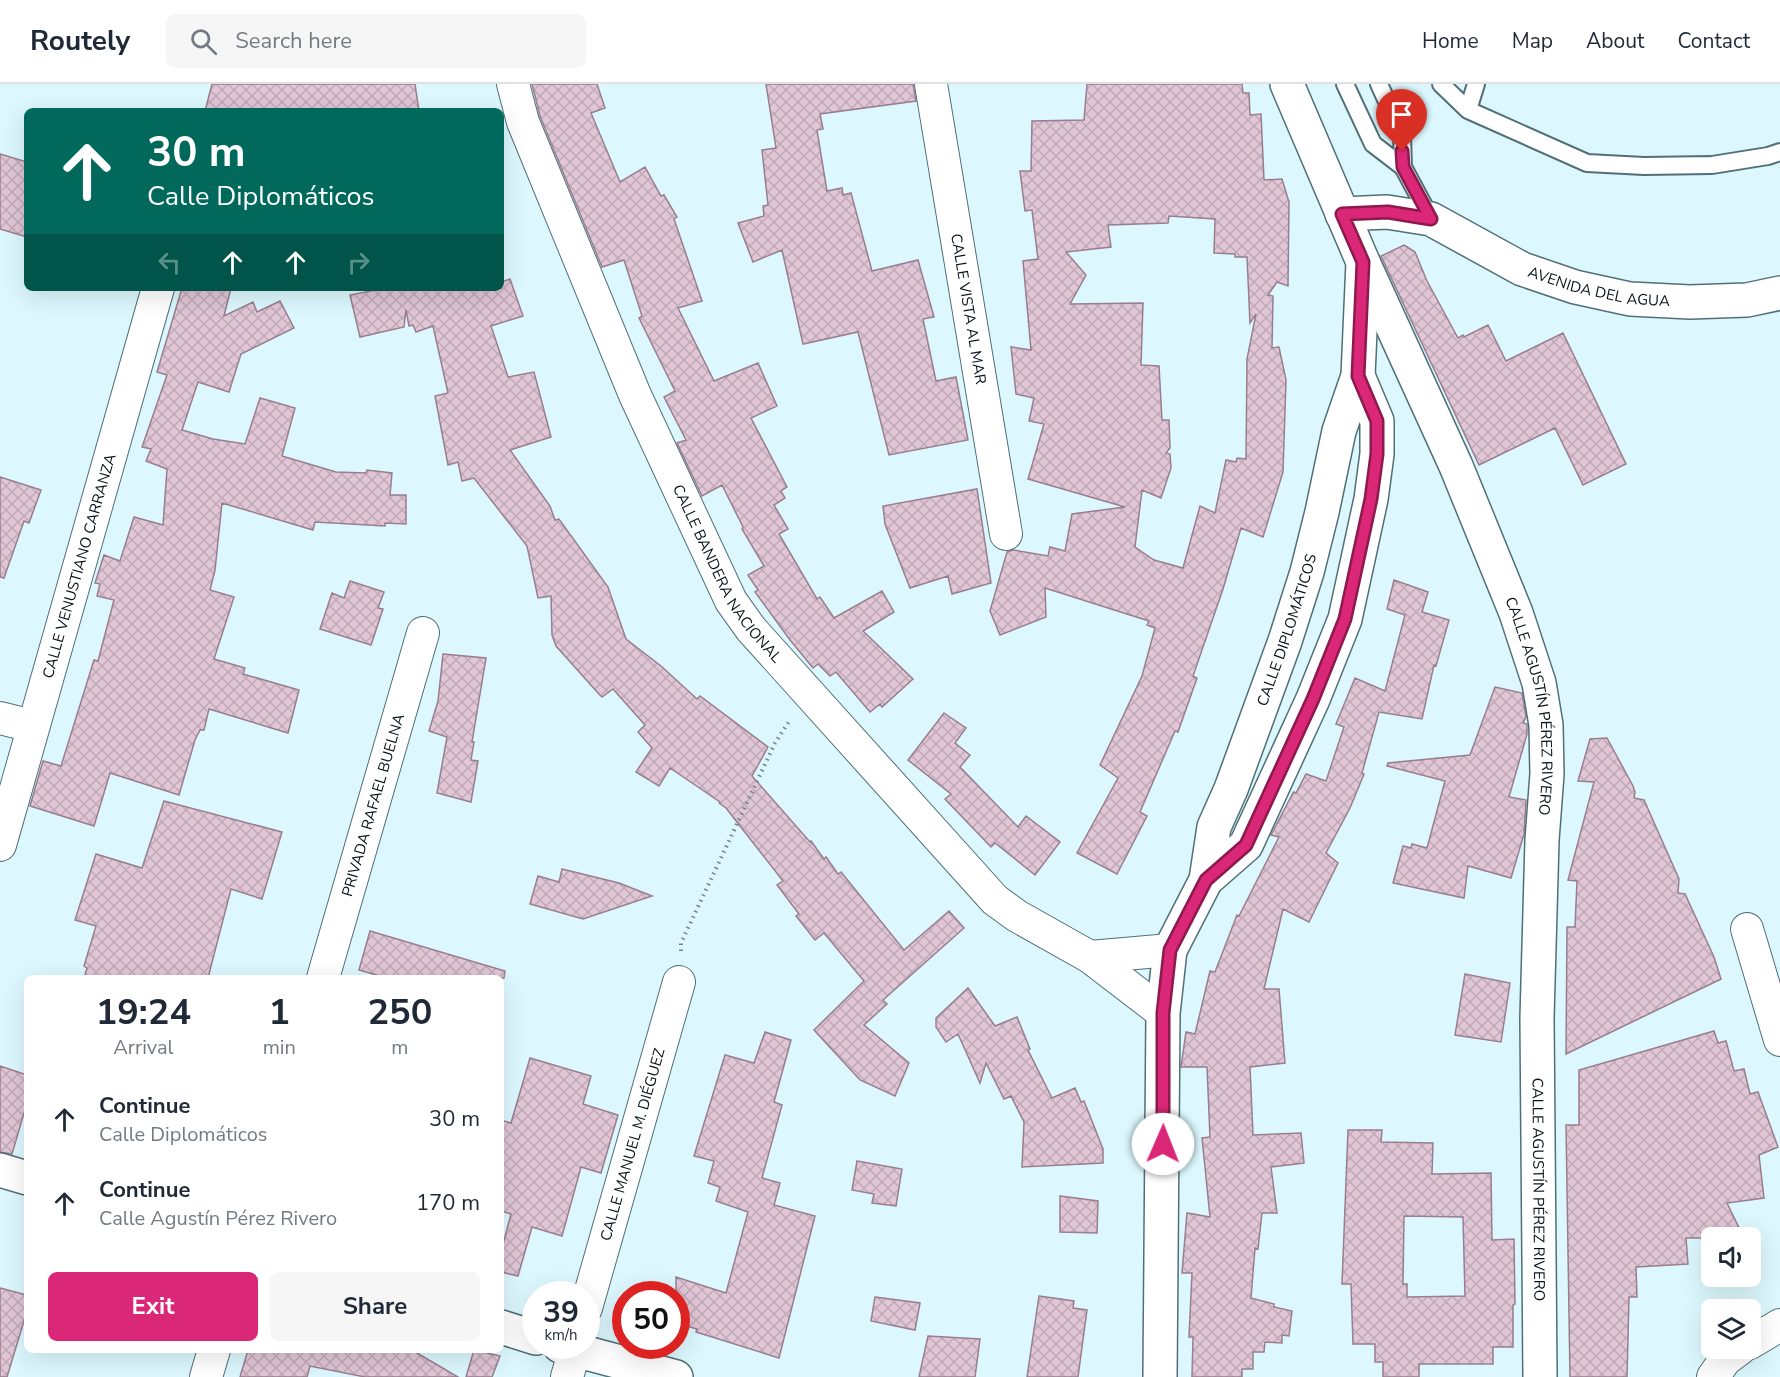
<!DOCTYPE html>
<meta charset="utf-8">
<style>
body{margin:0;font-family:"Nunito Sans",sans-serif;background:#f6f6f7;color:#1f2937;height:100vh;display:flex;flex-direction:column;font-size:22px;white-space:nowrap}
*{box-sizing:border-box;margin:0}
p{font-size:20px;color:#747a83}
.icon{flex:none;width:33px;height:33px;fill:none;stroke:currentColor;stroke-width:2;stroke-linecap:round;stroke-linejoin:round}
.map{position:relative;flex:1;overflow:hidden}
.details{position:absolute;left:24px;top:891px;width:480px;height:378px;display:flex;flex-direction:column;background:#fff;border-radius:9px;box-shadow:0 6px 24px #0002}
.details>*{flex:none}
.banner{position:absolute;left:24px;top:24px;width:480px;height:183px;border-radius:9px;box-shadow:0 6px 24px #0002;background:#00695c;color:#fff;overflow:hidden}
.fabs{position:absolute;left:1701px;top:1143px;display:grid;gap:12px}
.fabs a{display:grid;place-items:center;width:60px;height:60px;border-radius:9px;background:#fff;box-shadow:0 6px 24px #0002;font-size:30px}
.speed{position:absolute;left:522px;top:1197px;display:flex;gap:12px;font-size:30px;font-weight:700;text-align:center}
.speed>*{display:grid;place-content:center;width:78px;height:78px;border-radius:50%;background:#fff;box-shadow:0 6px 24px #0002;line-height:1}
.speed small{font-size:15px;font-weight:400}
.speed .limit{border:9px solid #d22;background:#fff;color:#111}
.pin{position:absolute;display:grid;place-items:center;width:51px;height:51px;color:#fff;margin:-62px -26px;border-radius:50% 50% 50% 0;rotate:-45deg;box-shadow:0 0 6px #0007}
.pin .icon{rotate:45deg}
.me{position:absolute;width:66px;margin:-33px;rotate:1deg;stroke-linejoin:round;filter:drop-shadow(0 0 4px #0008)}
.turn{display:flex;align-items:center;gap:21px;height:126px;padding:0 24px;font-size:27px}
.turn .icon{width:78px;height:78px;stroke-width:2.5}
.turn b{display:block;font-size:42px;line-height:51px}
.lanes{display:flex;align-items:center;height:57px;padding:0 24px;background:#0003;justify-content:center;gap:30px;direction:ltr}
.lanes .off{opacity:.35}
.eta{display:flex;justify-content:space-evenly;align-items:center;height:102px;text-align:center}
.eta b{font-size:36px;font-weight:700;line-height:42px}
.cta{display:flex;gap:12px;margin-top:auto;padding:12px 24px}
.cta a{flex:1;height:69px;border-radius:9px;background:#db2777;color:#fff;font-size:24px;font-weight:700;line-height:69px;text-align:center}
.cta a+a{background:#f6f6f7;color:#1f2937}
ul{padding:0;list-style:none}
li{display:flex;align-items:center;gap:18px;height:84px;padding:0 24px}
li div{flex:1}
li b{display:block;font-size:22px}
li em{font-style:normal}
header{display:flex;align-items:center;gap:36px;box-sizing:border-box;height:84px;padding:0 30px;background:#fff;border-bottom:2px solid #e0e1e3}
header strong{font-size:28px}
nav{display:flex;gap:33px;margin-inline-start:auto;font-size:21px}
.search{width:420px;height:54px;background:#f6f6f7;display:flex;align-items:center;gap:15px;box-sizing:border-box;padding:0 21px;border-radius:9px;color:#747a83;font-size:22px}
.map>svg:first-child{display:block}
</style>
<header>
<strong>Routely</strong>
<div class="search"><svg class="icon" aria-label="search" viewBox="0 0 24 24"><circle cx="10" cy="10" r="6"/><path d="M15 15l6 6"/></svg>Search here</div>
<nav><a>Home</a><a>Map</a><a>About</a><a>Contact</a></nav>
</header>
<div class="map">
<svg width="1780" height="1293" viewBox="0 0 1780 1293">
<defs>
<pattern id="building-cross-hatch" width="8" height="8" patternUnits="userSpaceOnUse" patternTransform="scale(1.5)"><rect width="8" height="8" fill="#e1c6d6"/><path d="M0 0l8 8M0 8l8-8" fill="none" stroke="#c0a9b7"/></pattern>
</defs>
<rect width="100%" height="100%" fill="#dcf8fe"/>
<path fill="url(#building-cross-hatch)" stroke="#987e8e" stroke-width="1.5" fill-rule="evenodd" d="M212,0h203l4,27h-214z
M532,0h65l8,24 -14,5 29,69 25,-15 16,29 3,-1 13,22 -3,2 28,82 -24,7 36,73 44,-18 19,43 -26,12 36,69 -6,4 4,7 -11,7 14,24 -9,5 38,65 3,-2 14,21 48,-27 12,21 -31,19 50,48 -31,28 -2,-3 -10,8 -34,-40 -6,4 -12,-12 -5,4 -23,-28 -35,-48 3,-2 -10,-15 16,-9 -22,-37 1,-2 -21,-42 -20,11 -25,-53 9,-3 -22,-43 11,-6 -36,-73 3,-2 -18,-56 -22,7 -62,-151z
M766,0h147l3,17 -96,13 3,15 -6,1 10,61 15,-3 1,7 8,-2 21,78 46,-11 16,57 -11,2 13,62 20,-4 12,63 -79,15 -31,-123 -55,12 -21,-94 -29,12 -15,-39 26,-7 -1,-10 5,-1 -6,-55 14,-2z
M1087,0h155l1,9h6l1,22 11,-1 3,66 18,-1 7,23 -1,84 -11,-4 -9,13 5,1 -1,52 7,-1 7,33 -3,92 -20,65 -22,-9 -18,61 -30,87 4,2 -19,54 -3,-1 -35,81 7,4 -30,58 -40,-21 41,-75 -18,-13 42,-89 13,-48 -8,-3 2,-4 -104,-33 1,29 -46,18 -10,-24 17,-59 6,-2 35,6 2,-9 15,4 7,-37 53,-7 -97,-28 16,-55 -15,-3 5,-23 -18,-4 -5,-47 20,3 -8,-89 15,-2 -6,-49 -7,1 -5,-40h11l1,-50 52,-1zM1169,132l46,3 -1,34 21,1v3h12l3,66 6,-9 -9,45 -1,100 -9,-1 -1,4 -10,-2 -11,53 -15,-7 -17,62 -29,-8 -19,-13 7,-57 19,8 10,-30 -1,-14 -4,-1 4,-5 -1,-28h-7l-3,-54 -18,-1 2,-62 -73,1 16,-29 -20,-23 45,-5 -3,-22 60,-2z
M0,70l27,8v75l-27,-8z
M1404,161l11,7 12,29 31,57 5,-3 1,2 24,-12 18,36 57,-28 63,131 -43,21 -28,-57 -76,37 -98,-209z
M510,195l13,37 -32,10 17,51 26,-5 17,65 -41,13 40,56 5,14 4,-1 49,68 18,52 35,27 36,33 3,-3 68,51 -16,29 58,66 1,-1 13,18 2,-2 12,17 3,-2 63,78 45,-39 15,17 -81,72 4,4 -23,21 45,38 -14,33 -35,-16 -46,-50 50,-49 -40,-48 -9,7 -19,-24 3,-2 -22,-29 6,-4 -57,-73 -7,-5 1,-1 -50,-34 -11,18 -23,-14 16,-24 -14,-16 7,-7 -32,-36 -11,8 -4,-4 -42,-47 -4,-11 -1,-39 -13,2 -11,-52 -53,-68 -12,3 -4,-19 -10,3 -13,-69 13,-3 -15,-67 -17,6 -3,-7 -4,1 -3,-16 -2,17 -44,10 -10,-42 36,-7h115v-6z
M182,204h49l-7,28 29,-14 4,10 23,-11 14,27 -53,26 -12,38 -31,-10 -16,48 31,9 32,5 15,-46 35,10 -13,48 54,16 30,1 1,-3 25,3 -2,22h16v29l-21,-1v3l-70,-4 -2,8 -91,-27 -7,67 -5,20 24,7 -20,62 31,9 -2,6 56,16 -11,43 -79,-24 -5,21h-4l-5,10 -16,55 -69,-22 -16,53 -64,-20 13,-45 18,5 33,-106 4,1 16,-61 -17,-4 3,-12 -5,-1 9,-28 16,6 14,-44 29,8 4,-56 -21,-8 5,-12 -9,-2 25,-72 -10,-3z
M0,393l41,13 -12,33 -5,-2 -20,57 -4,-1z
M977,405l14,94 -39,11 -4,-18 -38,12 -25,-64 -2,-18z
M1394,496l34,12 -6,20 27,8 -13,46 -2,-1 -12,54 -43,-7 -17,61 2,1 -14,34 -24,45 12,10 -29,59 -26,-13 -19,80h15l6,74 -35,4 3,68 48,-2 3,30 -33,4 6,46h-15l-4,36 -3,-1 -4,50 23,6v3l18,4 -3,25 -7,-1v8l-17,-1 -1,10h-11v17h-11v8h-50l1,-40h-4l3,-64h-10l5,-60 23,4 -8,-79 8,-1 -3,-70h-26l5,-35 9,2 15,-63 5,1 22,-57 2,1 40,-79 -8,-2 22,-42 1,-1 2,1 10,-19 20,7 18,-54 -8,-3 19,-46 30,13 20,-76 -18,-6z
M350,497l34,11 -6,16 5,1 -12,36 -51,-16 12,-36 12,5z
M443,570l43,4 -14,84h2l-3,18 7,1 -7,41 -34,-9 10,-56 -18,-6 9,-30z
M1495,603l27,6 4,24 -3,6 4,1v10l-18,63 17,3 -2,34 -13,44 -43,-12 -4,32 -71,-15 10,-37 8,2 1,-4 15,4 18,-67 -58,-15 1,-3 82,-8z
M944,629l22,15 -11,15 15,12 -10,12 58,60 8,-11 34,26 -25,33 -40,-32 -4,4 -46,-48 6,-5 -43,-34z
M1607,654l26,48 2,6 -1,6 10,2 35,79 -1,14 7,1 29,63 7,22 -155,75 1,-127h8l2,-46 -9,-1 26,-98 -16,-1 12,-42z
M164,717l118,31 -20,67 -31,-10 -23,89h-124l3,-10 -3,-2 12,-40 -21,-6 21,-66 46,14z
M562,785l57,14 33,13 -69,23 -53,-15 8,-28 21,6z
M370,847l135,40 -1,7h-117l-28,-8z
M1465,890l45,9 -9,59 -46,-7z
M968,904l27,38 22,-9 13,32 -2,1 24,48 23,-10 6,14 3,-1 19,48v14l-81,4 2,-45 -13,-26 -7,3 -18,-36 -6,20 -22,-49 -12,8 -10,-15v-9z
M1714,947l4,12 8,-2 8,30 10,-2 6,25 8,-2 20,55 -19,8 5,43 -37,5 17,35h-58l2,26 -52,3 1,30h-8l-2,80h-57l-4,-252h13v-55z
M765,948l26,8 -17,62 8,3 -20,73 18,5 -6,22 41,11 -36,142 -83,-26 1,-3 -21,-6v-46l50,16 22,-81 -32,-11 4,-14 -12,-4 6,-22 -20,-5 31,-101 29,8z
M530,974l61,18 -8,28 35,11 -17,58 -20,-6 -19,69 -30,-9 -14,49 -17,-4v-20l10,-38 -10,-3v-91l10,3z
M0,982l27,9v28l-15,51 -12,-2z
M1348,1046h34l-1,12 52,1 -1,31 59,-1 1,67 22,-1 1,65 -2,1v42h-20v17h-74v13h-36v-15h-8v-18h-22l-2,-60h-9zM1404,1132l59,1 2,79 -58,1v-13h-4z
M857,1077l45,8 -6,37 -24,-3 2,-9 -22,-4z
M1060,1112l38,5 -1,32 -37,-1z
M0,1204l27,7v16l-20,66h-7z
M1039,1212l35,5 -1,7 14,2 -9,67h-51z
M875,1213l45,6 -5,27 -44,-9z
M928,1252l52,3 -5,38h-56z
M248,1266h164l46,27h-93l-55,-11 -3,11h-67z
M474,1266l26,6 -8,21h-26z"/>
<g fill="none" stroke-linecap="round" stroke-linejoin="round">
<defs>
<path id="service" d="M1345,0l28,60 30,23 28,52
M1379,0l23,51 1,32
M1441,0l27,26 119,53 57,3 68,-1 56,-9 12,-4
M1468,26l8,-26"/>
<g id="minor">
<path id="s1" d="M513,0l10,38 112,273 96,206 20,28 244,271 22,16 73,41 73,56"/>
<path id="s2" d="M931,0l75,450"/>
<path d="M0,634l32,8"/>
<path id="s3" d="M0,761l158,-557"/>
<path d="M1747,845l33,111"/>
<path d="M1090,873l80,-7"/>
<path id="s4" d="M323,894l100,-345"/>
<path id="s5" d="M586,1224l93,-326"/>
<path d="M1750,1259l30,-18"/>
<path d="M206,1293l8,-27"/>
<path d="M567,1293l9,-31"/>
<path d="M1713,1293l12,-17 16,-12"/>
</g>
<g id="tertiary">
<path id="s6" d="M1363,178l93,204 60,147 23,70 7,42 1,49 -5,66 -5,178 3,359"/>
<path d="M0,1086l27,8"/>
<path d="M501,1243l35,11"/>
<path d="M560,1262l116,31"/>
</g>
<g id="secondary">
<path id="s7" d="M1342,130l45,-2 44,7 91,50 53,18 55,12 60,3 57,-2 33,-7"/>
<path d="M1206,796l40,-35 67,-146 32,-80 26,-120 6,-45v-33l-19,-45"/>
<path id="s8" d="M1160,1293l3,-364 7,-63 36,-70 8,-53 17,-38 54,-148 22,-69 15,-60 17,-81 19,-55 5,-114 -76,-178"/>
</g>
</defs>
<use href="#service" stroke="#506f77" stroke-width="20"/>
<use href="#minor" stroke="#506f77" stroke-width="34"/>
<use href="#tertiary" stroke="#506f77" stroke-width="36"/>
<use href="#secondary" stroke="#506f77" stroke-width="36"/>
<path stroke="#718589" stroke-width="4" stroke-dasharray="1.5 4.5" stroke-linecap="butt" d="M681,867v-8l94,-200 15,-23"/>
<use href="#service" stroke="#fff" stroke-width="16"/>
<use href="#minor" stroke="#fff" stroke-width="32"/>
<use href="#tertiary" stroke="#fff" stroke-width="33"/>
<use href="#secondary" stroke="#fff" stroke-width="33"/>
</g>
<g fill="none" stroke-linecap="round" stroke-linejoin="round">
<defs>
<path id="route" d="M1163,1060v-131l7,-63 36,-70 40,-35 67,-146 32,-80 26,-120 6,-45v-33l-19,-45 5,-114 -21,-48 46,-2 43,7 -28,-52 -1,-16"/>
</defs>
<use href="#route" stroke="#8e194d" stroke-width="15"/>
<use href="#route" stroke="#db2777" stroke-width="10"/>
</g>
<g text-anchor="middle" stroke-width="4.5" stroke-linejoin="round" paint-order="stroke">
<g font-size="15" fill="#071316" stroke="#dcf8fe">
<text dy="5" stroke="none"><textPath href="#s7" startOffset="273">AVENIDA DEL AGUA</textPath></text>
<text dy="5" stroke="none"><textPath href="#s2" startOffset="228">CALLE VISTA AL MAR</textPath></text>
<text dy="5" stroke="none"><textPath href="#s3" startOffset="290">CALLE VENUSTIANO CARRANZA</textPath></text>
<text dy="5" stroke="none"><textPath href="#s1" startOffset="536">CALLE BANDERA NACIONAL</textPath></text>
<text dy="5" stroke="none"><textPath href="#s8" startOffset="770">CALLE DIPLOMÁTICOS</textPath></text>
<text dy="5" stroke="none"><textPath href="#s6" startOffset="478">CALLE AGUSTÍN PÉREZ RIVERO</textPath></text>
<text dy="5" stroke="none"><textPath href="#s4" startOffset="180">PRIVADA RAFAEL BUELNA</textPath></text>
<text dy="5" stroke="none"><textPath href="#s5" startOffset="170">CALLE MANUEL M. DIÉGUEZ</textPath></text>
<text dy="5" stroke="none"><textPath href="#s6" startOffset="964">CALLE AGUSTÍN PÉREZ RIVERO</textPath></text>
</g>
</g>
</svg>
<div class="fabs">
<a><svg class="icon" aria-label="sound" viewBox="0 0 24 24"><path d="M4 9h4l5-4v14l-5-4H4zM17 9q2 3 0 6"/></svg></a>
<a><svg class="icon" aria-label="layers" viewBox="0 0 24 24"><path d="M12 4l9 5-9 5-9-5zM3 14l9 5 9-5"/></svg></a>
</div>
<div class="speed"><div>39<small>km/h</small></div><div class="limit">50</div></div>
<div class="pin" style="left:1402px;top:67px;background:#d93025"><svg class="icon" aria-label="arrive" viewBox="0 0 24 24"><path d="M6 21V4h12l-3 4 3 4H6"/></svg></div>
<svg class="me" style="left:1163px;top:1060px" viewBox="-20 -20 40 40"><circle r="19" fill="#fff"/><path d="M0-13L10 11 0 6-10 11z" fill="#db2777"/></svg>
<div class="banner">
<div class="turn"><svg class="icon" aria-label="ahead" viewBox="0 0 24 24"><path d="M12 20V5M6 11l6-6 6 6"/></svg><div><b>30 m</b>Calle Diplomáticos</div></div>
<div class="lanes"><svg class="icon off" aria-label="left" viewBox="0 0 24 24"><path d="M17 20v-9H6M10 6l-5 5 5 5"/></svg><svg class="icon" aria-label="ahead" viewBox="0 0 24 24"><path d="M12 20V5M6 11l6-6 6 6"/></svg><svg class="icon" aria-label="ahead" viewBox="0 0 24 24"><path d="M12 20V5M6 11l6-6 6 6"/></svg><svg class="icon off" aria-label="right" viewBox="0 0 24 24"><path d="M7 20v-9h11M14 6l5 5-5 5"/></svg></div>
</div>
<section class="details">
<div class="eta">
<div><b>19:24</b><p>Arrival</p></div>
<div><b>1</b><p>min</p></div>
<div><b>250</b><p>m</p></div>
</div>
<ul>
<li><svg class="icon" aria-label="ahead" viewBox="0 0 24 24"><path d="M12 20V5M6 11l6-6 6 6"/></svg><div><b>Continue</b><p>Calle Diplomáticos</p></div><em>30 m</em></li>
<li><svg class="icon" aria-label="ahead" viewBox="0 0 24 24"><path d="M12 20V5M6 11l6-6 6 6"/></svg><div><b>Continue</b><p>Calle Agustín Pérez Rivero</p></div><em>170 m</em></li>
</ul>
<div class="cta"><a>Exit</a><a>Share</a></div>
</section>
</div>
